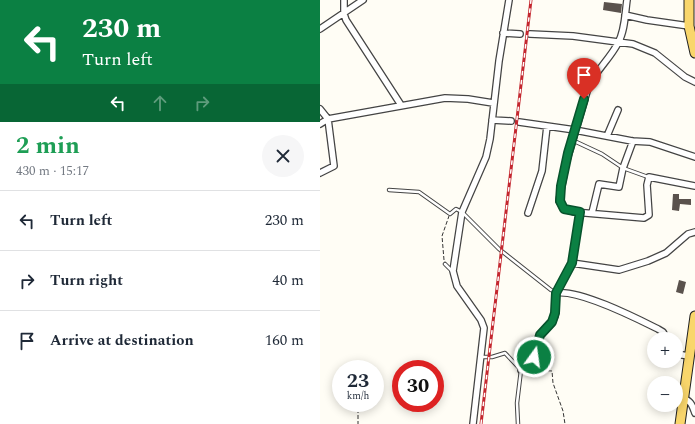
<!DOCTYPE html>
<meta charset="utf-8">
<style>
body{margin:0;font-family:Spectral,serif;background:#f6f6f7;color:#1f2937;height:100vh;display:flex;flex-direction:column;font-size:15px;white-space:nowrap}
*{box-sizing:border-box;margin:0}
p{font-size:13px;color:#747a83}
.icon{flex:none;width:22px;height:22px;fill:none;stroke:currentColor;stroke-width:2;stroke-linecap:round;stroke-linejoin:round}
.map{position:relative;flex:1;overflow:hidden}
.sheet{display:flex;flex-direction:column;background:#fff;width:320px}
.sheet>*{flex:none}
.guide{background:#0b8043;color:#fff;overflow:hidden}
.buttons{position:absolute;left:327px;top:332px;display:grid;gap:8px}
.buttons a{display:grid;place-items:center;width:36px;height:36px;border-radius:50%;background:#fff;box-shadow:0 2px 10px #0003;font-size:20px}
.speed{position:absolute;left:12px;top:360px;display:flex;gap:8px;font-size:20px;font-weight:700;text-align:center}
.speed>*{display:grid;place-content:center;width:52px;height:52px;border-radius:50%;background:#fff;box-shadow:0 2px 10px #0003;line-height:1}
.speed small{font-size:10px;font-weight:400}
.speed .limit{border:6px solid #d22;background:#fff;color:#111}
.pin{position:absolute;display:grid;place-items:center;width:34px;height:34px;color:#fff;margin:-41px -17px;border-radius:50% 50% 50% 0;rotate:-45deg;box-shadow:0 0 4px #0007}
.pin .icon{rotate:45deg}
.me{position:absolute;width:44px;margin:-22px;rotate:14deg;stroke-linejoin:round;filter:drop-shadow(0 0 3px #0008)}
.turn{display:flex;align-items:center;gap:14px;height:84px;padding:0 16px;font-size:18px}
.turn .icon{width:52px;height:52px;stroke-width:2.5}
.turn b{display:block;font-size:28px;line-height:34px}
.lanes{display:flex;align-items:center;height:38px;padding:0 16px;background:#0003;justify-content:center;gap:20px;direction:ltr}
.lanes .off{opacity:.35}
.round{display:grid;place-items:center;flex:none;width:42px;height:42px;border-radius:21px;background:#f6f6f7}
.summary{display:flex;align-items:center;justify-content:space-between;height:68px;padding:0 16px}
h1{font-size:24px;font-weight:700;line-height:30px;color:#1e9e55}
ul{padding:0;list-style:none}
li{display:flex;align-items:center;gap:12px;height:60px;padding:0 16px;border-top:1px solid #e0e1e3}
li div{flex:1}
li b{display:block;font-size:15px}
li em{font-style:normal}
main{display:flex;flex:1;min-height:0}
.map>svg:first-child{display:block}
</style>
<main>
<section class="sheet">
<div class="guide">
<div class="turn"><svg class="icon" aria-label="left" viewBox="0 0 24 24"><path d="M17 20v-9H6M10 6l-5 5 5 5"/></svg><div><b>230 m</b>Turn left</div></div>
<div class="lanes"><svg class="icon" aria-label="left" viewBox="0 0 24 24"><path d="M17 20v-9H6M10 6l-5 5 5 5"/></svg><svg class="icon off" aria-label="ahead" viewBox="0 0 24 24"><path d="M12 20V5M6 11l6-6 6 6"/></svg><svg class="icon off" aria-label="right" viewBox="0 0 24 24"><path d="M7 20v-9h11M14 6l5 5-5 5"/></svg></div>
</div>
<div class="summary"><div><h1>2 min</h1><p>430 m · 15:17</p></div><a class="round"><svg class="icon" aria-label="close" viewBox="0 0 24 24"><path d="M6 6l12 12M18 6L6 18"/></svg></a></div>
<ul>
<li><svg class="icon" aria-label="left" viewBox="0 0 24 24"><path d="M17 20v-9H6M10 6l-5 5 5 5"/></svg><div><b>Turn left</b></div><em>230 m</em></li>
<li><svg class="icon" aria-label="right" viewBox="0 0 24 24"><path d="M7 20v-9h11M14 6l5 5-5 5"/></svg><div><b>Turn right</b></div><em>40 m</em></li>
<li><svg class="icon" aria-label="arrive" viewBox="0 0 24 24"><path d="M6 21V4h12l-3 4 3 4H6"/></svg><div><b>Arrive at destination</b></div><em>160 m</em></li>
</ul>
</section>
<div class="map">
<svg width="375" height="424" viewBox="0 0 375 424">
<rect width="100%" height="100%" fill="#fffdf5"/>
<path fill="#5a524d" d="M284,2l18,2 -1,9 -18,-3z
M353,194h6v5h12v6l-11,-1 -1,7 -7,-1z
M359,280l7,2 -3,12 -7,-2z"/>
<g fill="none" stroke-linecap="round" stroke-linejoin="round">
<defs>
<path id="service" d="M252,140l30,14 21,14 25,9
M69,190l30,2 31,22 6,-5 6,3 37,37 52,41 5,2
M125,264l7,7
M161,357h11l13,-4 16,17 -4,33 1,21"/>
<path id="minor" d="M24,0v14l2,6 55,85
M307,0c-2,14 -2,31 -9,43 -8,16 -23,28 -30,45l-22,75 -7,38 5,8 10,3 70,6 5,-3 -2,-30 2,-8 46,9
M305,15l22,5 42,6
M0,29l43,-29
M183,33l17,1
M210,34l43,2 60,8 22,9 30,24 10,5
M0,109l8,10 6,47 -14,7
M172,120l19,1
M199,122l56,8 57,11 18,1 45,15
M0,124l8,-5 117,-21 23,1 25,4
M287,136l11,-26
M208,213l14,-42 5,-45
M272,213l7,-29 20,3 4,-19 10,-27
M252,263l47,7 29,-9 18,-8 22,-19 7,-2
M236,293l16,-30 8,-51
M356,354l13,2
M201,370h10l9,-35 11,-11 4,-8 1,-23c23,-4 80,25 102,36l5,3 4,7
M363,398c8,3 9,7 12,15
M153,424l11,-96 -3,-8 -24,-34 -4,-15 9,-59 24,-55 4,-18 9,-78 10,-61"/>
<path id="primary" d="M369,0v26l6,27
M360,424l15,-108"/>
</defs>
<use href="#service" stroke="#444" stroke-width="4.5"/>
<use href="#minor" stroke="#444" stroke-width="8"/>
<use href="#primary" stroke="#222" stroke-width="11"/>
<path stroke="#333" stroke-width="1" stroke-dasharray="4 2" stroke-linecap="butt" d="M124,260l-2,-24 7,-20
M37,369v-8
M216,370l16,1 1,12 10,28 2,13
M38,403v21"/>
<use href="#service" stroke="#fff" stroke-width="2.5"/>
<use href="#minor" stroke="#fff" stroke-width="5.5"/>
<use href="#primary" stroke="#f9d66b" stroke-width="9"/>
<defs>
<path id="rail" d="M161,424l50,-424"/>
</defs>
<use href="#rail" stroke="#c4262e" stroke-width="3"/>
<use href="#rail" stroke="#fff" stroke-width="1.5" stroke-dasharray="4.5" stroke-linecap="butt"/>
</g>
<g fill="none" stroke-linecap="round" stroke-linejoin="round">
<defs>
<path id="route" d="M214,357l6,-22 12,-13 3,-9 1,-20 16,-30 8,-51 -16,-3 -4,-8 1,-15 7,-33 16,-54"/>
</defs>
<use href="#route" stroke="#07532c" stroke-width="10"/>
<use href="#route" stroke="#0b8043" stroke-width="7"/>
</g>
</svg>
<div class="buttons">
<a>+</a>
<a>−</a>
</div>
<div class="speed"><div>23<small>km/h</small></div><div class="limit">30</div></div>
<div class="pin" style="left:264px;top:99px;background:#d93025"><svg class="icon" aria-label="arrive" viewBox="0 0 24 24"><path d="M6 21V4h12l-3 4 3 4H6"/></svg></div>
<svg class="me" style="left:214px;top:357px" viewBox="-20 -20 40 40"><circle r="17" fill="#0b8043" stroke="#fff" stroke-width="3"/><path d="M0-11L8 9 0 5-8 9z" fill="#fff"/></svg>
</div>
</main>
